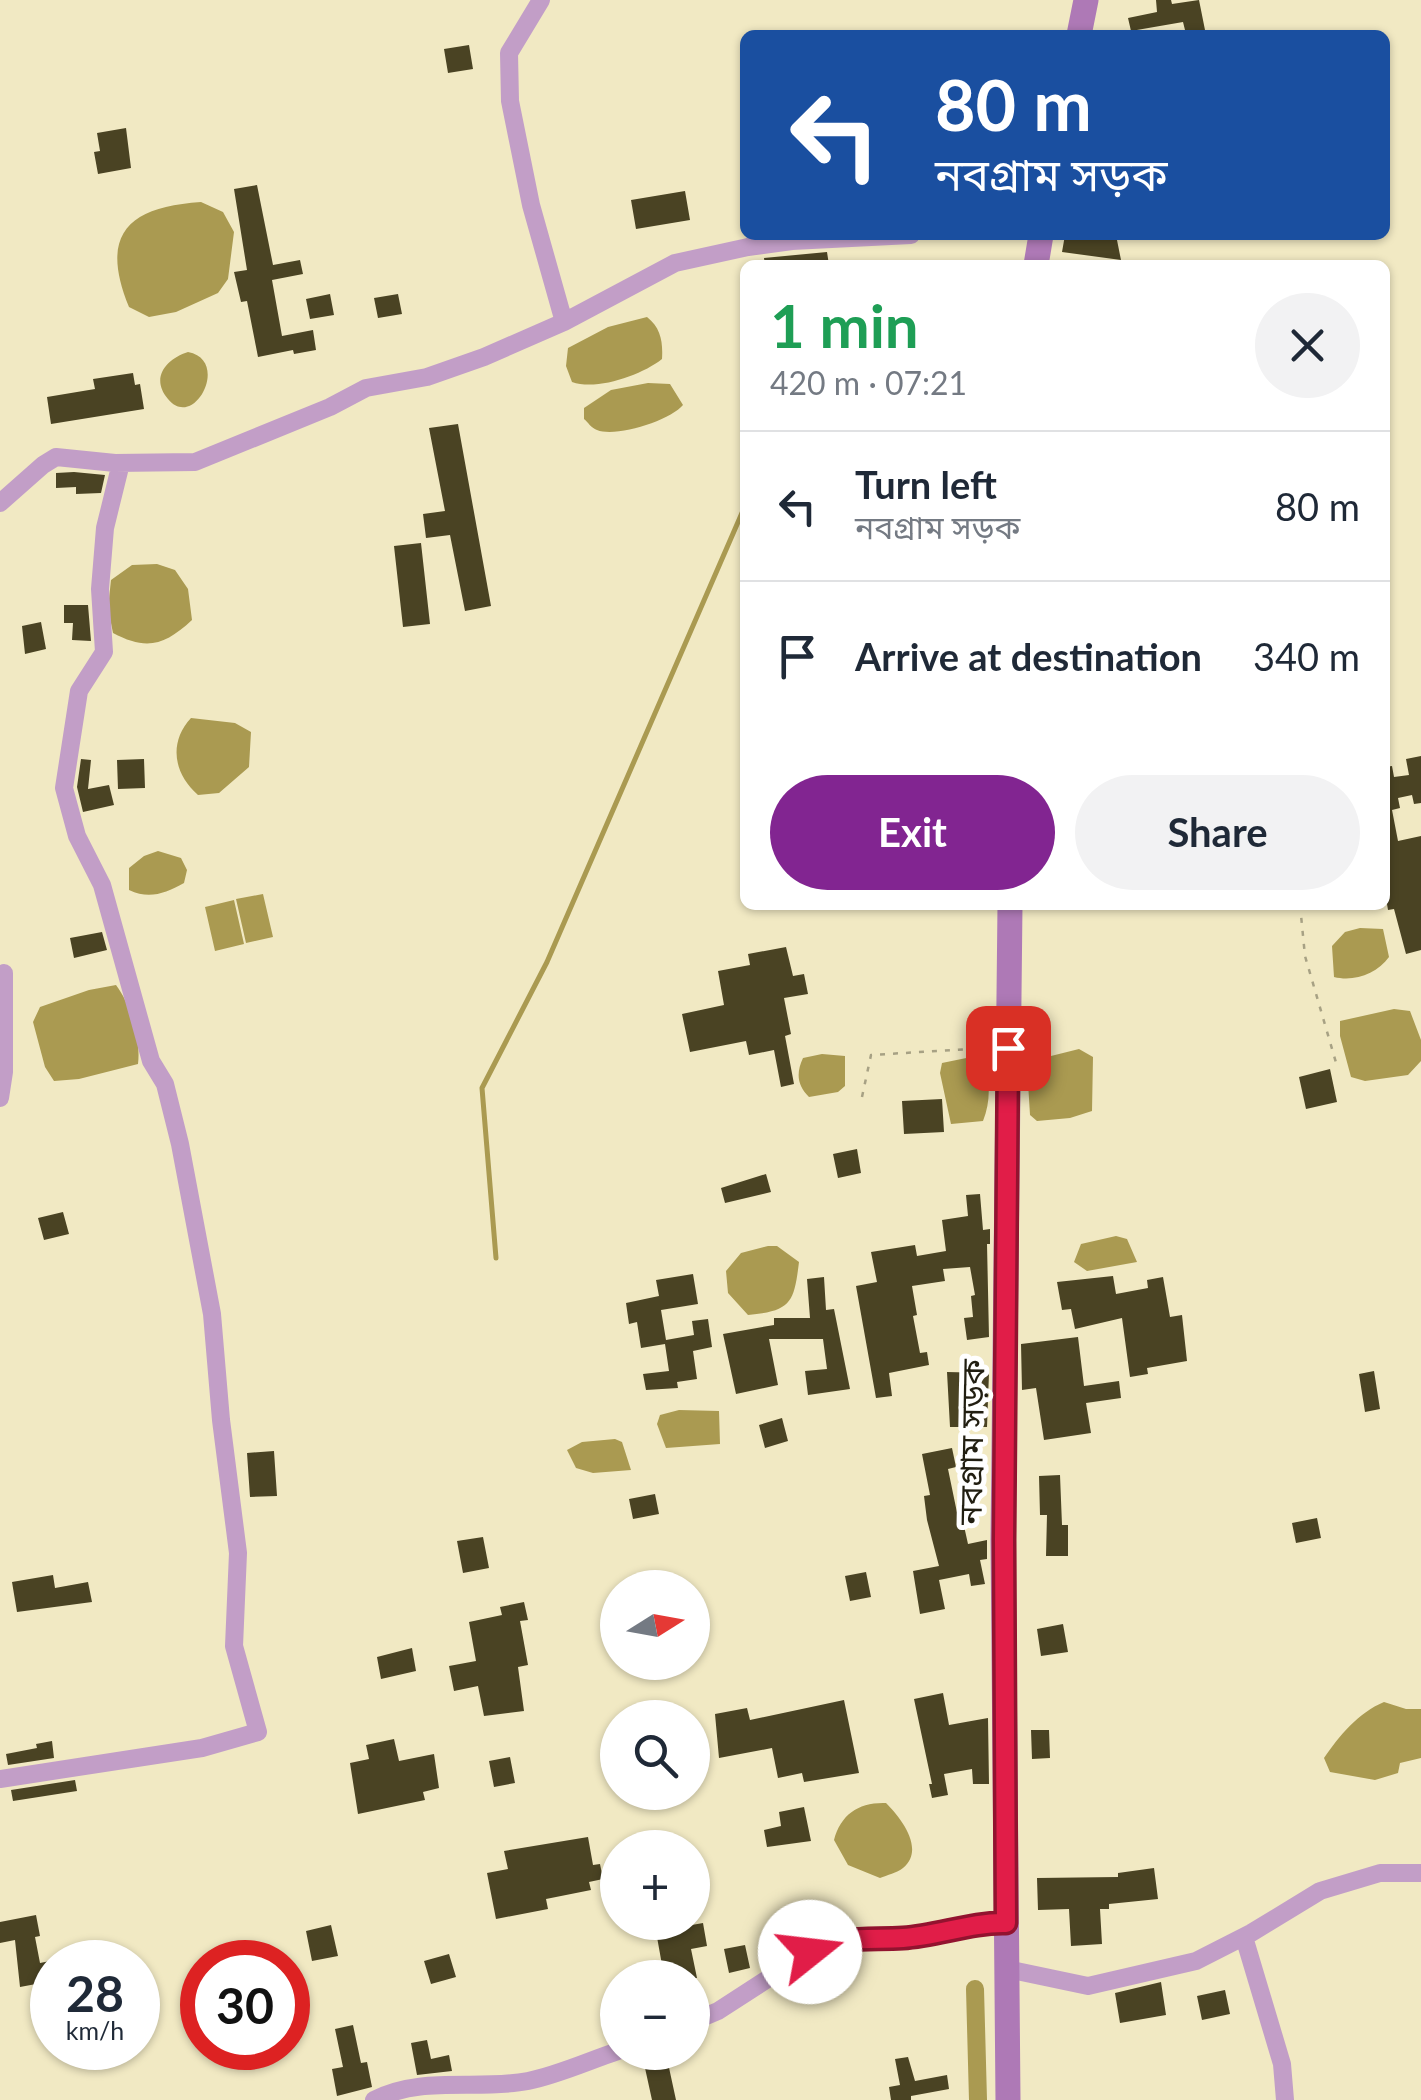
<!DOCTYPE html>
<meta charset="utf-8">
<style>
body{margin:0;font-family:Lato,"Noto Sans Bengali",sans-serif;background:#f2f2f3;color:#1f2937;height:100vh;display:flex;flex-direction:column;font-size:38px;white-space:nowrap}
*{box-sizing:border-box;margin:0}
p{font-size:32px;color:#747a83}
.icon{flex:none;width:55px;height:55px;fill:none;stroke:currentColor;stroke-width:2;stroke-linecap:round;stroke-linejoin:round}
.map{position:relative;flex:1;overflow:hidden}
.drawer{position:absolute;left:740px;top:260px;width:650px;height:650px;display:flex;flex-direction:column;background:#fff;border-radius:15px;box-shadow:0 2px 8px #0004}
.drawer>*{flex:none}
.top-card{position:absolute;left:740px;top:30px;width:650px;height:210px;border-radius:15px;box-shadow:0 2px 8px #0004;background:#1a4fa0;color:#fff;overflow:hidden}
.needle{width:65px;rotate:79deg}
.buttons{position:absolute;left:600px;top:1570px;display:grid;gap:20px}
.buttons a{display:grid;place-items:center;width:110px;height:110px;border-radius:50%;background:#fff;box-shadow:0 2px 8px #0004;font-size:50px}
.speed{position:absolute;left:30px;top:1940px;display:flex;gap:20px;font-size:50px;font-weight:700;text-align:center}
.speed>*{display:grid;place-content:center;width:130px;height:130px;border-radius:50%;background:#fff;box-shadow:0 2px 8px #0004;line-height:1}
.speed small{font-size:25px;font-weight:400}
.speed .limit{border:15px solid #d22;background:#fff;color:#111}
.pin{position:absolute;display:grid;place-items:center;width:85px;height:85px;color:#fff;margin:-42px;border-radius:20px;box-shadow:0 5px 15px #0006}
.me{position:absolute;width:110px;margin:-55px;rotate:74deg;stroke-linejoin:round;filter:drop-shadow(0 0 8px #0008)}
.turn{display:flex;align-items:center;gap:35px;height:210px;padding:0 30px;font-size:45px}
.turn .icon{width:130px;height:130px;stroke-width:2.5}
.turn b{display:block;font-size:70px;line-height:85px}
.round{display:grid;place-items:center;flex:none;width:105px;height:105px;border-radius:52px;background:#f2f2f3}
.head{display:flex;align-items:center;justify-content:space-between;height:170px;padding:0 30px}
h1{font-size:60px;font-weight:700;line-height:75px;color:#1e9e55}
.button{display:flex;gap:20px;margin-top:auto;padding:20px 30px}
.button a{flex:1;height:115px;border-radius:60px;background:#822591;color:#fff;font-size:40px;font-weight:700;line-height:115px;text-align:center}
.button a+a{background:#f2f2f3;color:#1f2937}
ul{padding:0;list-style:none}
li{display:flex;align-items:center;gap:30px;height:150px;padding:0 30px;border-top:2px solid #e0e1e3}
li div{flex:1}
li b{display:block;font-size:38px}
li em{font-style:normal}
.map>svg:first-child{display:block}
</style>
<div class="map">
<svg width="1421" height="2100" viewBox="0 0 1421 2100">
<rect width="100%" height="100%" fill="#f1e9c3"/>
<path fill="#aa9a51" d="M201,202l22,10 11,20 -6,47 -10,14 -42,19 -27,5 -20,-10c-30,-73 -1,-100 72,-105z
M647,317c14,11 16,25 15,42 -20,16 -65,32 -90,23l-6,-16 2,-18 40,-21z
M188,352c43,8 6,79 -20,47 -18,-21 -2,-40 20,-47z
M648,383l22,1 13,21c-12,15 -67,33 -86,25 -6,-2 -9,-8 -13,-11v-11l27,-18z
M157,564l18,6 13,19 4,31c-27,25 -45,31 -79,13l-5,-25 3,-28 21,-15z
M191,718l44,5 16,9 -2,35 -30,26 -21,2c-24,-21 -30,-52 -7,-77z
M158,851l23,7 6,12 -3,13c-19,10 -34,17 -55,7v-22l15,-12z
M263,894l10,43 -27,6 -10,-44z
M234,900l10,44 -29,7 -10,-44z
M1360,928l23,1 6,28c-12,17 -35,25 -55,20l-2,-31 13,-14z
M116,985c15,20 25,54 22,79l-59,15 -25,2 -9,-14 -12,-45 7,-15 49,-17z
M1394,1009l16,2 11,29v21l-13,14 -43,6 -14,-4 -11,-41v-15z
M1079,1049l14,8 -1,54 -22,7 -33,3 -7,-6 -3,-49 8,-6z
M822,1054l23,2v30l-7,6 -29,5c-12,-12 -13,-24 -6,-39z
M976,1056l8,5c6,20 7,40 -1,60l-32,3 -11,-51 2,-10z
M1116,1236l11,3 10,23 -50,9 -13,-9 7,-18z
M768,1246h9l22,16c-5,40 -7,49 -51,53l-20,-22 -2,-22 15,-18z
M679,1410l40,1 1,33 -54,4 -9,-24 3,-9z
M615,1439l7,3 9,28 -38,3 -17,-5 -9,-18 15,-8z
M1384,1702l22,7h15v49l-21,5 -2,10 -23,7 -45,-8 -6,-14c16,-23 34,-45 60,-56z
M886,1803c14,14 40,46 17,65 -6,5 -16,7 -23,10l-32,-13 -14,-25c7,-26 25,-38 52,-37z"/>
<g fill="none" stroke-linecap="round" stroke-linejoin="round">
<path stroke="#aa9a51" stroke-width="5" d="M496,1258l-14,-170 65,-126 198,-456"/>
<path stroke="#aa9a51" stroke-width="18" d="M975,1989l3,111"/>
</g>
<path fill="#4a4323" d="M1156,0h15l1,4 27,-4 6,30 -19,4 -3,-12 -52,9 -3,-13 29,-6z
M469,45l4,24 -25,4 -4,-24z
M126,128l5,40 -33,6 -4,-22 6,-1 -3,-18z
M257,185l16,80 27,-5 3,14 -31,6 10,56 31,-6 3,20 -22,4 -1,-4 -35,7 -11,-56 -6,1 -7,-30 13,-2 -13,-81z
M685,191l5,29 -54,9 -5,-29z
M1065,235h51l5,25 -59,-8z
M827,252l2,13h-64l-1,-7z
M330,294l4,21 -24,4 -4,-20z
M398,294l4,20 -24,4 -4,-20z
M133,373l2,12 5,-1 4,25 -93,15 -4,-27 48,-8 -2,-10z
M458,424l33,182 -26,5 -15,-76 -24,3 -3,-24 22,-3 -16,-83z
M74,472l31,3 -4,18 -25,1v-7l-20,1v-15z
M421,543l9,81 -27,3 -9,-81z
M64,605h24l3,36 -19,-1 1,-17h-9z
M41,622l5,27 -21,5 -3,-28z
M1421,756v47l-7,1 -2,-9 -14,3 2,10 -8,2 6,31 23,-5v114l-15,4 -12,-45 -6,1 -3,-18 5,-1 -5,-21v-103l7,-1 2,11 15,-2 -3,-16z
M81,759l10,1 -3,29 21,-4 5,20 -31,7 -6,-25z
M144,759l1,29 -27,1 -1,-29z
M102,932l5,18 -33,8 -4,-20z
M786,947l7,29 11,-2 4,20 -24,4 7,36 -6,2 9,48 -13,3 -7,-37 -25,5 -3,-14 -56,11 -8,-38 42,-9 -6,-34 32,-6 -2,-11z
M1330,1069l7,33 -31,7 -7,-32z
M942,1099l2,33 -40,2 -2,-33z
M857,1149l4,24 -23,5 -5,-24z
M766,1174l5,18 -46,11 -4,-15z
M980,1194l3,36 7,-1v15h-3l2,93 -22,3 -3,-22 9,-1 -2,-21 4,-1 -5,-28 -27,2 2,12 -33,5 5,29 -4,1 7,37 7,-1 2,13 -40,8 3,23 -16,2 -20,-112 21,-4 -6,-30 44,-7 2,11 29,-5 -4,-31 26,-4 -2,-21z
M63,1212l6,22 -25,6 -6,-22z
M693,1274l5,30 -37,6 5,30 28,-5 -2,-14 16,-2 4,28 -19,4 4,28 -20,3 1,6 -32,2 -3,-16 26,-3 -4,-27 -24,4 -4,-26 -8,2 -3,-21 33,-7 -3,-16z
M1113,1276l3,18 32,-6 -1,-8 16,-3 7,40 12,-2 5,46 -40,7 1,6 -18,3 -8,-59 -47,11 -4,-20 -9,1 -5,-28z
M824,1277l2,33 8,-1 16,80 -42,6 -3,-24 22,-2 -4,-30h-54l9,46 -42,9 -13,-60 51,-9v-7h36l-3,-39z
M1078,1337l6,49 35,-5 2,17 -35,5 5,30 -47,7 -8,-52 -14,2 -1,-46z
M1374,1371l6,38 -15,3 -6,-38z
M947,1372l42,1 -2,54h-37z
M782,1418l6,23 -23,7 -6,-23z
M952,1448l4,19 -8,2 12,58 4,-1 4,18 19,-4v19l-7,1 5,24 -14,2 -2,-12 -30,6 6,29 -25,5 -7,-43 26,-5 -12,-46 -3,-24 6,-1 -8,-41z
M274,1451l3,45 -27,1 -3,-44z
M1060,1475l2,50h6v31h-22l1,-41h-7l-1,-39z
M655,1494l4,20 -26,5 -4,-20z
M1317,1518l4,20 -25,5 -4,-20z
M483,1537l6,31 -26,5 -6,-32z
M866,1572l5,25 -21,4 -5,-25z
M53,1575l2,13 33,-6 4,20 -75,10 -5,-30z
M524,1602l4,18 -8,1 8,44 -10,2 6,44 -40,5 -6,-30 -24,5 -5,-25 27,-5 -7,-39 33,-7 -2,-8z
M1063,1624l5,28 -27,4 -4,-27z
M412,1648l4,23 -35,8 -4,-22z
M943,1693l6,32 39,-7 1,66h-16l-1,-15 -28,5 4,21 -16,3 -3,-14h3l-18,-85z
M844,1700l15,73 -55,9 -2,-9 -24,5 -6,-30 -53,10 -4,-44 32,-6 3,12z
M1031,1730h18l1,28 -18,1z
M394,1739l5,22 35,-7 5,34 -16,4 2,8 -67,14 -8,-51 19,-4 -3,-14z
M52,1741l2,17 -46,7 -2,-11 31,-6 -1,-4z
M510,1757l5,26 -21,4 -5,-26z
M75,1780l2,11 -64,10 -2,-11z
M804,1807l7,34 -44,6 -3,-17 17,-4 -2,-14z
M588,1837l5,28 7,-1 3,15 -14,3 2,8 -45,9 2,10 -52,10 -9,-46 21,-4 -4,-18z
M1154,1868l4,31 -49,5v5h-9l2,35 -31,2 -2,-37 -31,1 -1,-32 81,-1v-4z
M36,1915l4,21 -5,1 5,26 10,-2 2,20 -32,6 -5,-47 -15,3v-21z
M703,1923l4,23 -16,3 6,29h-63v-7l28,-6 -5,-28 19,-4 -1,-5z
M331,1925l7,31 -26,5 -6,-30z
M745,1945l5,23 -21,5 -5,-24z
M449,1954l7,23 -25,7 -7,-23z
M1161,1982l5,33 -46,8 -5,-30z
M1225,1990l5,24 -28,6 -5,-24z
M353,2025l8,38 6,-1 5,25 -35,9 -5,-27 11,-2 -8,-38z
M427,2040l4,19 18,-4 3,16 -35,4 -6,-32z
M908,2057l7,24 32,-6 2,14 -38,7v4h-20l-2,-13 11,-2 -5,-26z
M668,2063l8,37h-24l-7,-32z"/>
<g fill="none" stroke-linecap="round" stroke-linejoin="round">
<path stroke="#a7a184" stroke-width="2.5" stroke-dasharray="5 8" stroke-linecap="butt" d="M1300,905l5,51 32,110
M862,1097l9,-42 116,-7"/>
<path stroke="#c29ec7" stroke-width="18" d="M541,0l-32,53 1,48 21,104 33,117
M0,503l43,-38 13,-8 59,6 80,-1 135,-55 36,-19 61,-11 57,-20 80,-35 111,-59 73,-16 44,-6 119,-6
M0,1098l4,-26v-99
M0,1779l202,-31 56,-16 -24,-86 4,-93 -17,-133 -9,-106 -32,-170 -15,-60 -14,-23 -49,-176 -25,-49 -13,-48 15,-97 25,-39 -4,-63 5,-61 16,-65
M1244,1937l38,127 3,36
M1007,1969l81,17 108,-25 55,-28 69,-42 60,-18h41
M692,2022l26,-11 91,-59 26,-12 69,-2 69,-13 33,-2
M374,2100c48,-25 104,-9 154,-19 30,-6 60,-20 90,-30"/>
<path stroke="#ae79b6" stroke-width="25" d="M1079,35l7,-35
M1036,265l5,-30
M1008,2100l-5,-560 7,-635"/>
</g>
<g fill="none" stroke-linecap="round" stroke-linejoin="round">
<defs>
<path id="route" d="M810,1952c34,-17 56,-12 93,-14 35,-2 68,-16 103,-15l-2,-383 4,-492"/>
</defs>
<use href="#route" stroke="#92132f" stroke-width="25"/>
<use href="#route" stroke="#e11d48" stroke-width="18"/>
</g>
<g text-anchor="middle" stroke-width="10" stroke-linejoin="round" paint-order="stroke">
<g font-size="32" fill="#211e11" stroke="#fff">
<text transform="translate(972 1442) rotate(-89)" y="11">নবগ্রাম সড়ক</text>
</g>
</g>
</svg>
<div class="buttons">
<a><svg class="needle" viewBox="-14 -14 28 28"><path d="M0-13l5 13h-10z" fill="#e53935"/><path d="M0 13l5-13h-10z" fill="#747a83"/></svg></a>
<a><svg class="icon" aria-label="search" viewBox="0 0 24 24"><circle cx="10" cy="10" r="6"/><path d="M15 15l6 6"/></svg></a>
<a>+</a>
<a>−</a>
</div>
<div class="speed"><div>28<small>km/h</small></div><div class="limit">30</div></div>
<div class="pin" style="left:1008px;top:1048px;background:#d93025"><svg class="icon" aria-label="arrive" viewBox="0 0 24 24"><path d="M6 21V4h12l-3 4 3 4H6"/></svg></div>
<svg class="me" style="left:810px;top:1952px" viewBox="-20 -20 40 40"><circle r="19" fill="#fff"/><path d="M0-13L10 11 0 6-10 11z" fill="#e11d48"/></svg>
<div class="top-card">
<div class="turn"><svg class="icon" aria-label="left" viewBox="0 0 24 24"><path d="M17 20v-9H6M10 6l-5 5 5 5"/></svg><div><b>80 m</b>নবগ্রাম সড়ক</div></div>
</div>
<section class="drawer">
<div class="head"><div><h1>1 min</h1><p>420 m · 07:21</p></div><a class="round"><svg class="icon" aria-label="close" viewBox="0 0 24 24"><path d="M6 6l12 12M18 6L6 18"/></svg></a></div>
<ul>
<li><svg class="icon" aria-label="left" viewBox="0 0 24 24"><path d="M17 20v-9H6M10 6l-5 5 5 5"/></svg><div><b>Turn left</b><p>নবগ্রাম সড়ক</p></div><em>80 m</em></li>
<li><svg class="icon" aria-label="arrive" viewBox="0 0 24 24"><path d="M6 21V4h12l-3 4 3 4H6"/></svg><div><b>Arrive at destination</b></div><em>340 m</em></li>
</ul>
<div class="button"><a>Exit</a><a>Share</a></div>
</section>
</div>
